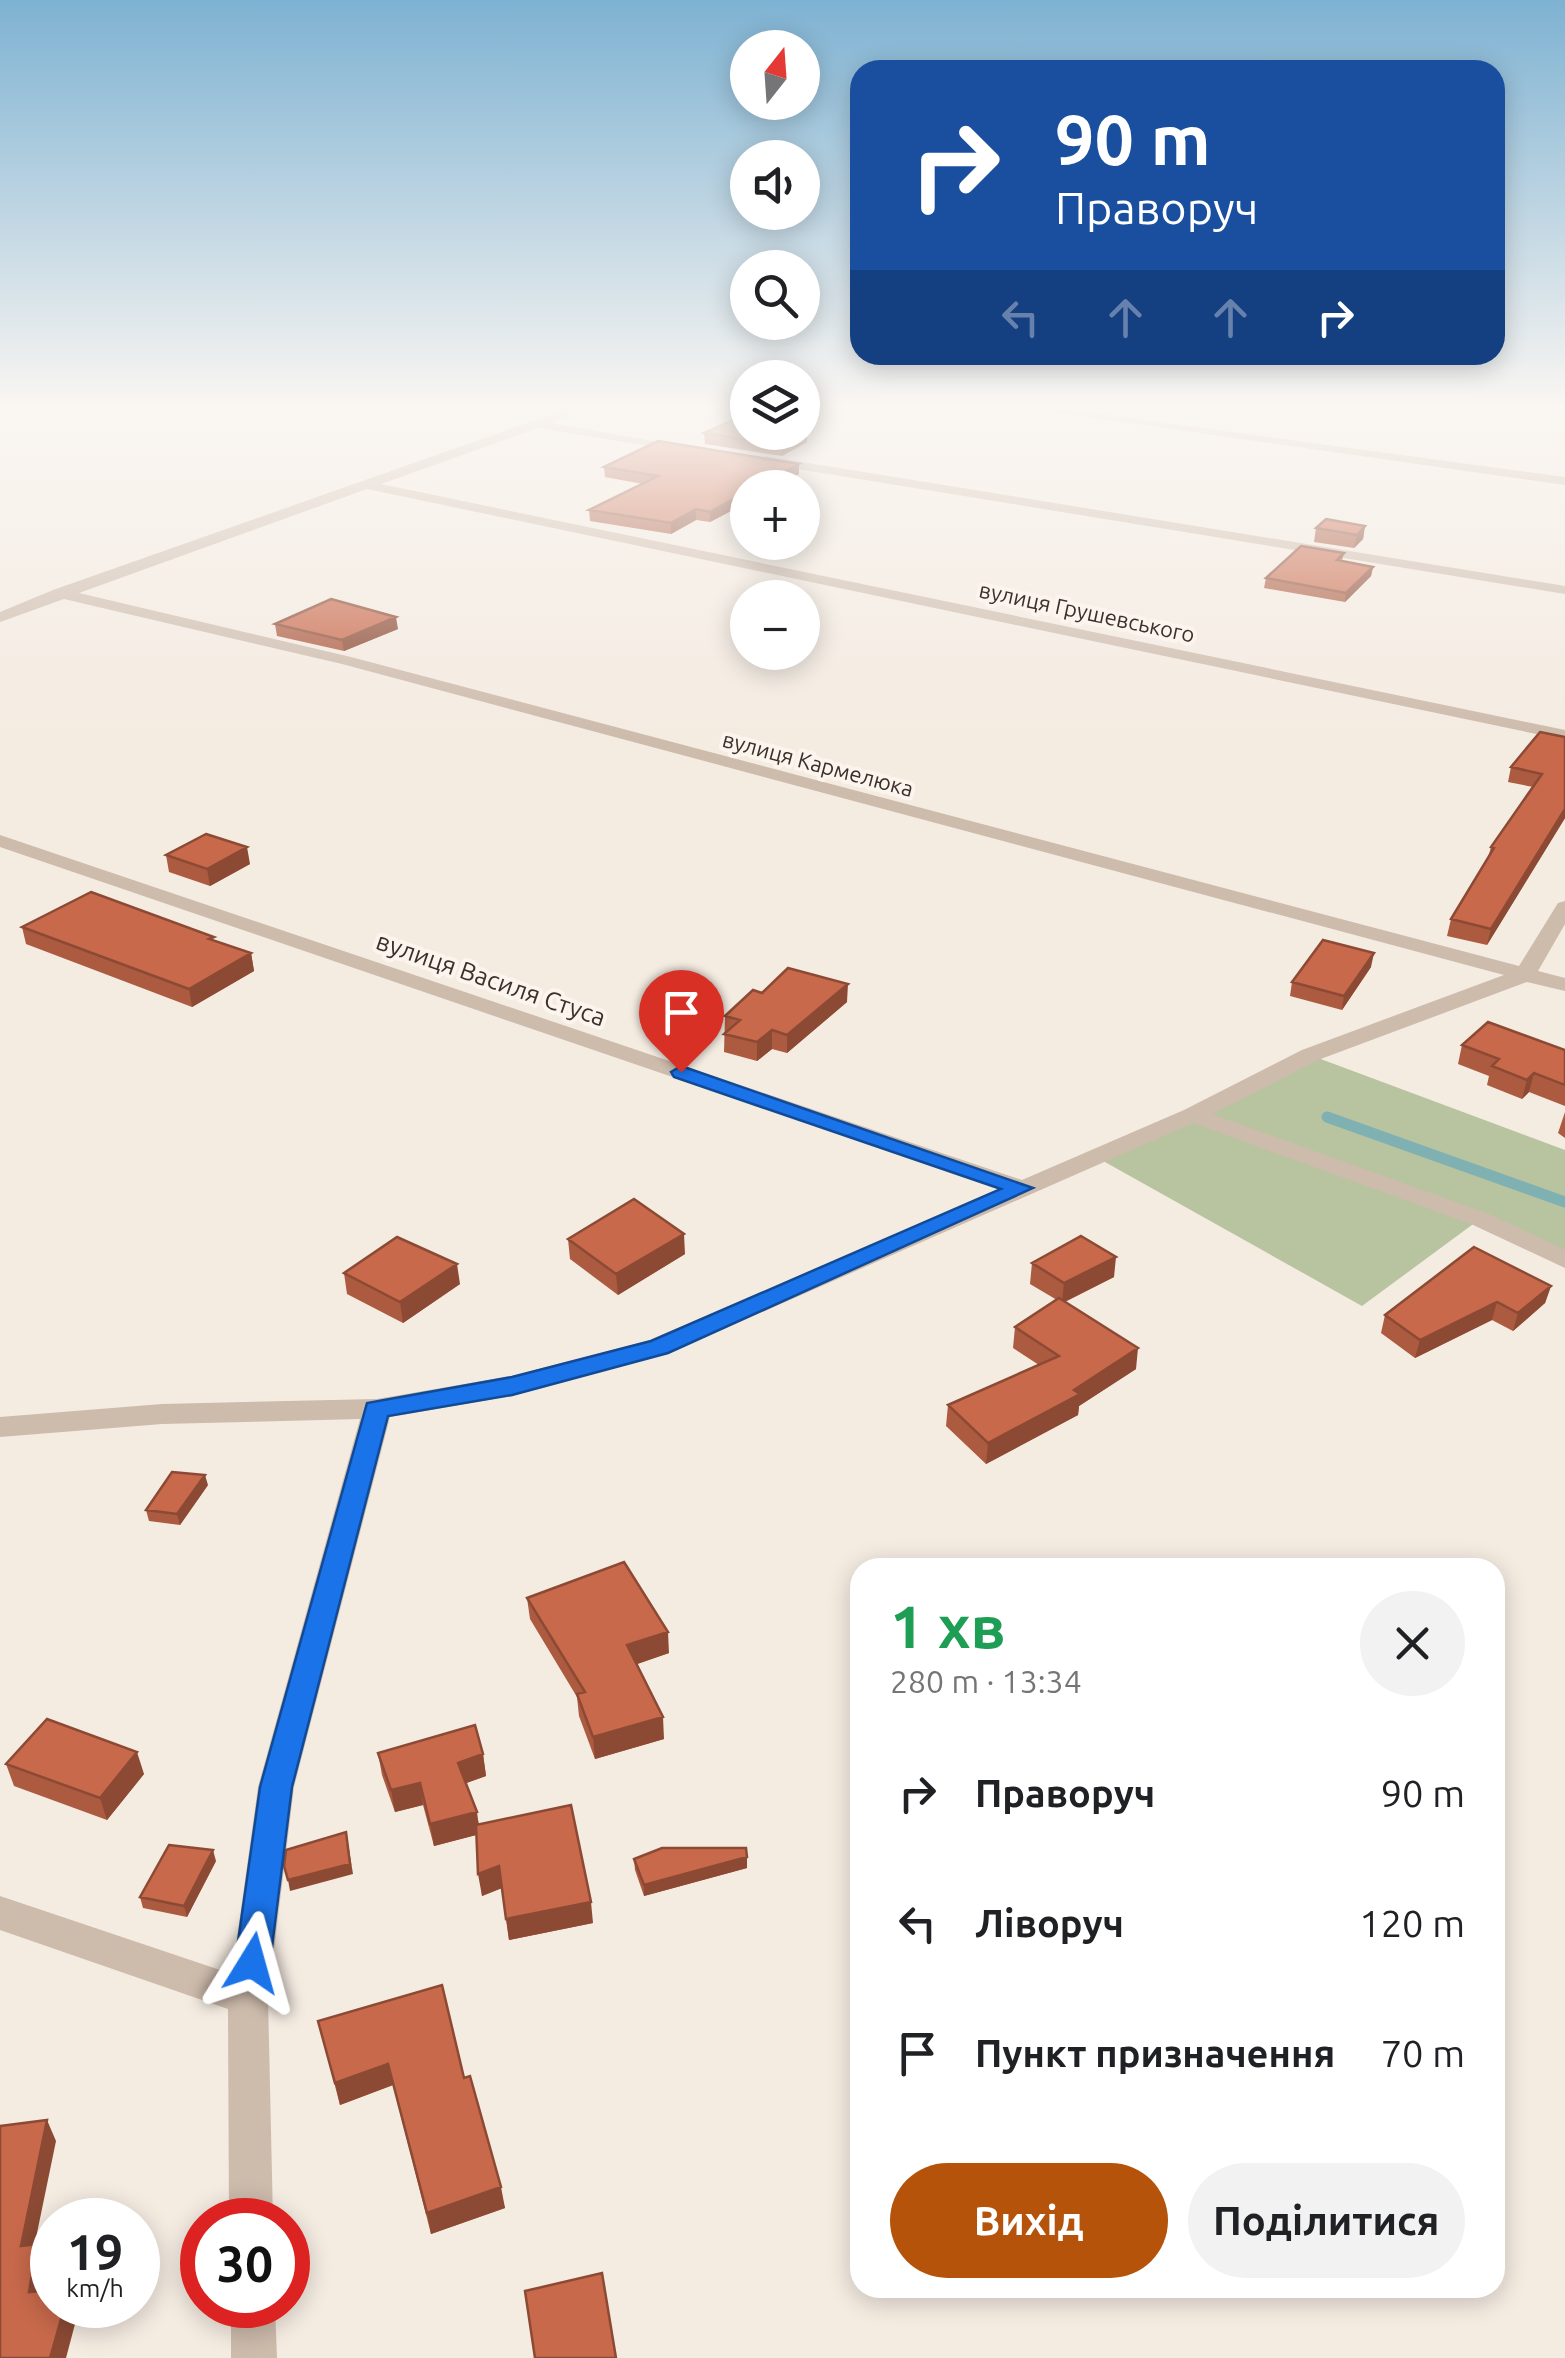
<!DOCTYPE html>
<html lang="uk">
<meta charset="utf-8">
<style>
body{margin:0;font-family:Ubuntu,sans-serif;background:#f2f2f2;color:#202124;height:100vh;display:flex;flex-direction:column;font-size:38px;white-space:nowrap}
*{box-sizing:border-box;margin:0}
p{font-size:32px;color:#757577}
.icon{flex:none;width:55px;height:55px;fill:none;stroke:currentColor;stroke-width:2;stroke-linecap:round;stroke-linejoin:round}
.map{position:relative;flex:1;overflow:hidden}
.panel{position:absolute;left:850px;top:1558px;width:655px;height:740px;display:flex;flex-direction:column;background:#fff;border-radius:30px;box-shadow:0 5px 25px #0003}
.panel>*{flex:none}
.top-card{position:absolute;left:850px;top:60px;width:655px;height:305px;border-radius:30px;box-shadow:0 5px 25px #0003;background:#1a4fa0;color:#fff;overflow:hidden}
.needle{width:65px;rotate:17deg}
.buttons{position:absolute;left:730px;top:30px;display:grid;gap:20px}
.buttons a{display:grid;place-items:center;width:90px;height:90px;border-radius:50%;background:#fff;box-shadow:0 5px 25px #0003;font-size:50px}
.speed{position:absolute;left:30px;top:2198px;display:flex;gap:20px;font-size:50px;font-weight:700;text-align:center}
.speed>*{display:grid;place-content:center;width:130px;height:130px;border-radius:50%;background:#fff;box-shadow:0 5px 25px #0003;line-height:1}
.speed small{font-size:25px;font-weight:400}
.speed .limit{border:15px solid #d22;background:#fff;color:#111}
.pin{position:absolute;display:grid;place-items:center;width:85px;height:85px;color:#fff;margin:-102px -42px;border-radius:50% 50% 50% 0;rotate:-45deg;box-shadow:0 0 10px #0007}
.pin .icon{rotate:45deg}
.me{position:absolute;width:110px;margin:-55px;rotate:8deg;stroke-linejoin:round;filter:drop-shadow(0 0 8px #0008)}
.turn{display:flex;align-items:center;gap:35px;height:210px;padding:0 40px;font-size:45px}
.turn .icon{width:130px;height:130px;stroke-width:2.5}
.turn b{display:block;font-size:70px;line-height:85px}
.lanes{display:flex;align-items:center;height:95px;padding:0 40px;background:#0003;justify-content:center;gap:50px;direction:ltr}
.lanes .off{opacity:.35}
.round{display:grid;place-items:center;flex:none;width:105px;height:105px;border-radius:52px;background:#f2f2f2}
.head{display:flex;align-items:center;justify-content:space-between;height:170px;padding:0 40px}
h1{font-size:60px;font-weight:700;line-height:75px;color:#1e9e55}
.primary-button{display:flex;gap:20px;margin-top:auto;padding:20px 40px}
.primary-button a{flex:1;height:115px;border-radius:60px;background:#b45309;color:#fff;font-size:40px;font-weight:700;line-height:115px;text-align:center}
.primary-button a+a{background:#f2f2f2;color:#202124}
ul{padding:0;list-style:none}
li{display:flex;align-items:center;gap:30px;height:130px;padding:0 40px}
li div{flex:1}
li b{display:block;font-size:38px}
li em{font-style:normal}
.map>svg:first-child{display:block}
</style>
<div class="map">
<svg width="1565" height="2358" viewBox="0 0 1565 2358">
<rect width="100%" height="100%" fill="#f4ebe1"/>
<path fill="#b8c4a0" d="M1310,1055l255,95v110l-85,-41 -118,87 -266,-149z"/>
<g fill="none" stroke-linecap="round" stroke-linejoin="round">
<path stroke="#7fb0b2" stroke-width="11" d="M1327,1117l238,85"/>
<path fill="#cdbbac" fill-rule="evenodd" d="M570,408h17l-36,15 141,25 -6,4 -148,-24 -157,56 1184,246v10l-1198,-251 -288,104 272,64 1168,309 39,-63 7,-2v23l-27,47 27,7v13l-38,-9 -209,78 -106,54 277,100 76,36v18l-94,-44 -278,-101 -524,230 -157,43 -122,21 -96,370 -26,211 5,222h-44l-1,-211 -228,-79v-34l232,78 26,-187 102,-368 -198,5 -162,13v-20l162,-13 215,-5 135,-23 138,-36 350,-151 -1000,-342v-12l1022,345 162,-70 118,-60 202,-75 -1162,-311 -278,-65 -64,23v-10l53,-22z
M1023,408h31l511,69v8z
M765,456l800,130v8l-804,-131z
M231,2305h44l2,53h-46z"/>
</g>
<path fill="#ac5a40" d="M704,433l103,9 -25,14 -77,-12z
M799,464v10l-25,14h-26v14l-38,20 -14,-2 -25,14 -81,-13 -1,-11 54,-26 -38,-7 -1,-10z
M1365,526l-2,13 -9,9 -40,-6 2,-14z
M1344,553l-2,8 31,6 -2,9 -26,26 -81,-14 2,-10z
M275,624l123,5 -54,22 -67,-15z
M1565,737v81l-78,127 -40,-9 4,-17 37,-61 3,-11 42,-60 -25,-5 3,-15z
M166,855l84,9 -40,22 -41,-14z
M22,927l193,14 36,12 3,18 -62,36 -166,-63z
M1371,967l-29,43 -52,-14 2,-14z
M762,993l85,9 -60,51 -15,-4 -15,12 -33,-9 1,-36z
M1462,1045l103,5v56l-36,-14 -7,7 -35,-14 2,-9 -31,-12z
M1565,1112v26l-7,-5z
M568,1239l117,15 -67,41 -48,-36z
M1032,1263l82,14 -49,25 71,67 -57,37 -1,9 -92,49 -40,-38 2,-21 91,-40 -26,-17 2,-21 42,-27 -27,-16z
M344,1273l116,11 -57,39 -56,-29z
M1551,1286l-6,17 -32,28 -21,-11 -77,38 -34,-25 4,-18z
M208,1485l-28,40 -31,-4 -3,-11z
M527,1598l142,55 -33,11 28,75 -69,20 -16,-43 -2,-19 -47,-78z
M378,1753l105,1 3,22 -20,7 13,41 114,99 -84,17 -7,-52 -20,8 -6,-61 -42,11 -11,-41 -28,7 -13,-37z
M6,1764l138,10 -37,46 -93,-34z
M634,1859l113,9 -103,28 -9,-26z
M216,1861l-29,56 -44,-9 -3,-11z
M318,2021l146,57 41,130 -74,26 -38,-149 -53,20z"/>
<path fill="#8c4a34" d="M807,431v11l-25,14v-10z
M799,464v10l-25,14h-19z
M748,491v11l-38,20v-10z
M696,509v11l-25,14v-11z
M1365,526l-2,13 -9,9 3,-13z
M1373,567l-2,9 -26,26 1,-9z
M396,617l2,12 -54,22 -2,-11z
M1565,809v9l-78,127 4,-16z
M247,847l3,17 -40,22 -3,-17z
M251,953l3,18 -62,36 -3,-18z
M1374,953l-3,14 -29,43 2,-14z
M848,984l-1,18 -60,51v-18z
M772,1030v19l-15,12v-19z
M1534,1073l-5,19 -7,7 5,-19z
M684,1234l1,20 -67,41 -2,-21z
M1116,1257l-2,20 -52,26 2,-20z
M457,1264l3,20 -57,39 -3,-21z
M1551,1286l-6,17 -32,28 5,-18z
M1497,1302l-5,18 -77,38 5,-18z
M1138,1348l-2,21 -57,37 -1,9 -92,49 2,-21z
M205,1475l3,10 -28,40 -3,-11z
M668,1632l1,21 -40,14 -2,-22z
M663,1717l1,22 -69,20 -2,-22z
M137,1752l7,22 -37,46 -7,-22z
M483,1754l3,22 -25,9 -3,-22z
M420,1783l3,22 -28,7 -4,-22z
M477,1812l3,22 -46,12 -4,-22z
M348,1843l5,31 -63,17 -2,-11z
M213,1850l3,11 -29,56 -3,-11z
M747,1857v11l-103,28v-11z
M499,1866l3,22 -20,8 -4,-22z
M591,1902l2,21 -84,17 -3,-21z
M388,2064l5,21 -53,20 -5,-22z
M47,2120l9,21 -26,126 -9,-21z
M501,2187l4,21 -74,26 -4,-21z
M37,2244l10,21 -8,48 -10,-21z
M65,2305h12l2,4 -13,49h-16z"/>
<path fill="#c8694b" stroke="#8c4a34" stroke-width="2.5" d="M733,420l15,2v10l59,-1 -25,15 -78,-13z
M658,441l141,23 -44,24h-7v3l-38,21 -14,-3 -25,14 -82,-13 69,-34 -54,-9z
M1326,519l39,7 -8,9 -41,-7z
M1301,546l43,7 -7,7 36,7 -27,26 -80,-15z
M331,599l65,18 -54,23 -67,-16z
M1540,732l25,5v72l-74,120 -40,-10 43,-71 -3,-1 51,-73 -31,-7z
M206,834l41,13 -40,22 -41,-14z
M91,892l123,45 -5,2 42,14 -62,36 -167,-62z
M1323,940l51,13 -30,43 -52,-14z
M788,968l60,16 -61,51 -15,-5 -15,12 -33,-8 16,-14 -15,-4 28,-26 9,3z
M1488,1022l77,28v35l-31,-12 -7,7 -35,-14 7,-7 -37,-14z
M634,1199l50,35 -68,40 -48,-35z
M1081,1236l35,21 -52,26 -32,-20z
M397,1237l60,27 -57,38 -56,-29z
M1474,1247l77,39 -33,27 -21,-11 -77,38 -35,-25z
M1059,1298l79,50 -64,42 6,4 -92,49 -40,-38 111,-49 -44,-29z
M172,1472l33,3 -28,39 -31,-4z
M624,1562l44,70 -41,13 36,72 -70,20 -16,-43 8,-2 -58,-94z
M47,1719l90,33 -37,46 -94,-34z
M475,1725l8,29 -25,9 19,49 -47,12 -10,-41 -29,7 -13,-37z
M571,1805l20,97 -85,17 -7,-53 -21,8 -2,-49z
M346,1832l4,32 -62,16 -4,-14 2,-16z
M169,1845l44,5 -29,56 -44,-9z
M662,1848h84l1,9 -103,28 -10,-26z
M442,1985l22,93 6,-2 31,111 -74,26 -39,-149 -53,19 -17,-62z
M47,2120l-26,126 16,-2 -8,48 23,-2v15h13l-15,53h-50v-232z
M602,2273l14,85h-81l-10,-67z"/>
<linearGradient id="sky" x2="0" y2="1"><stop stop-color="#7eb2d2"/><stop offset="0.55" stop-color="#faf6f2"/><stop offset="1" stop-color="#faf6f2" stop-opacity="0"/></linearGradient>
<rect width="1565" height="738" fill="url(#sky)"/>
<path fill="#1a73e8" stroke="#114b97" stroke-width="2.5" d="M681,1066l352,122 -365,165 -156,42 -124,21 -96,371 -22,176 -5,11 -13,5 -12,-5 -5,-11 25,-176 107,-384 145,-26 139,-36 350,-152 -327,-112 -3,-5z"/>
<g text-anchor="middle" stroke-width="8" stroke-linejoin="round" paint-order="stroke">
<g font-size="22" fill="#3b302b" stroke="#fbf5ee">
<text transform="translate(1087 612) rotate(12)" y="8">вулиця Грушевського</text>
<text transform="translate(818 764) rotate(15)" y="8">вулиця Кармелюка</text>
</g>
<g font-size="25" fill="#3b302b" stroke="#fbf5ee">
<text transform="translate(491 979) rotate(19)" y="9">вулиця Василя Стуса</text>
</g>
</g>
</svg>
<div class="buttons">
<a><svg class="needle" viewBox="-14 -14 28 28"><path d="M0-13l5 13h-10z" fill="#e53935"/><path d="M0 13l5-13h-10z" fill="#757577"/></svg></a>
<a><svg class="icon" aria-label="sound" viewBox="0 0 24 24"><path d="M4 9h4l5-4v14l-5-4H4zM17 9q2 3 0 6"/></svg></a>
<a><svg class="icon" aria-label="search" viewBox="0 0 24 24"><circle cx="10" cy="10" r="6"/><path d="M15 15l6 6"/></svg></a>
<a><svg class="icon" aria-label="layers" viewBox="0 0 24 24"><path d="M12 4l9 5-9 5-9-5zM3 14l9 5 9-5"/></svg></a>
<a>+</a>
<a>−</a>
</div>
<div class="speed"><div>19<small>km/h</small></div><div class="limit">30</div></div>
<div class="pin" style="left:681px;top:1072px;background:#d93025"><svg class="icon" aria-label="arrive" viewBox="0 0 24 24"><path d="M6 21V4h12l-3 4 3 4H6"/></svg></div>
<svg class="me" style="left:252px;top:1963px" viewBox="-20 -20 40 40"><path d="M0-17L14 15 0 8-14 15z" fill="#1a73e8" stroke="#fff" stroke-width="4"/></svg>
<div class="top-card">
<div class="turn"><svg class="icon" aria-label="right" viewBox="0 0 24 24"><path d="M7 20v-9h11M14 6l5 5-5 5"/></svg><div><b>90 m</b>Праворуч</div></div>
<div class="lanes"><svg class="icon off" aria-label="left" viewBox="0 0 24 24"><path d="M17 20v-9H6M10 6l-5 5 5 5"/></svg><svg class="icon off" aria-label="ahead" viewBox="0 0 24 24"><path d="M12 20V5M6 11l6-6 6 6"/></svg><svg class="icon off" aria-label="ahead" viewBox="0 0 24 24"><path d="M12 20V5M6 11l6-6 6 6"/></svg><svg class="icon" aria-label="right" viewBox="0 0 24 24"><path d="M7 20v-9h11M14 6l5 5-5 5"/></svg></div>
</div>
<section class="panel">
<div class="head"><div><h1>1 хв</h1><p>280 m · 13:34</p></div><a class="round"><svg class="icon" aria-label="close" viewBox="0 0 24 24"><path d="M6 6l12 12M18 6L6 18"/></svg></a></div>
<ul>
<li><svg class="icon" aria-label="right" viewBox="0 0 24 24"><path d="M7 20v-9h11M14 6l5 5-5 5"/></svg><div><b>Праворуч</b></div><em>90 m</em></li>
<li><svg class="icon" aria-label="left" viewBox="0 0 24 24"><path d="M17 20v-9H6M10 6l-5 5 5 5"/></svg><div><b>Ліворуч</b></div><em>120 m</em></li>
<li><svg class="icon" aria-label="arrive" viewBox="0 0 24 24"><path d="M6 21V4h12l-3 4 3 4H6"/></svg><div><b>Пункт призначення</b></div><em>70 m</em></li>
</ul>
<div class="primary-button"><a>Вихід</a><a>Поділитися</a></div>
</section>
</div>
